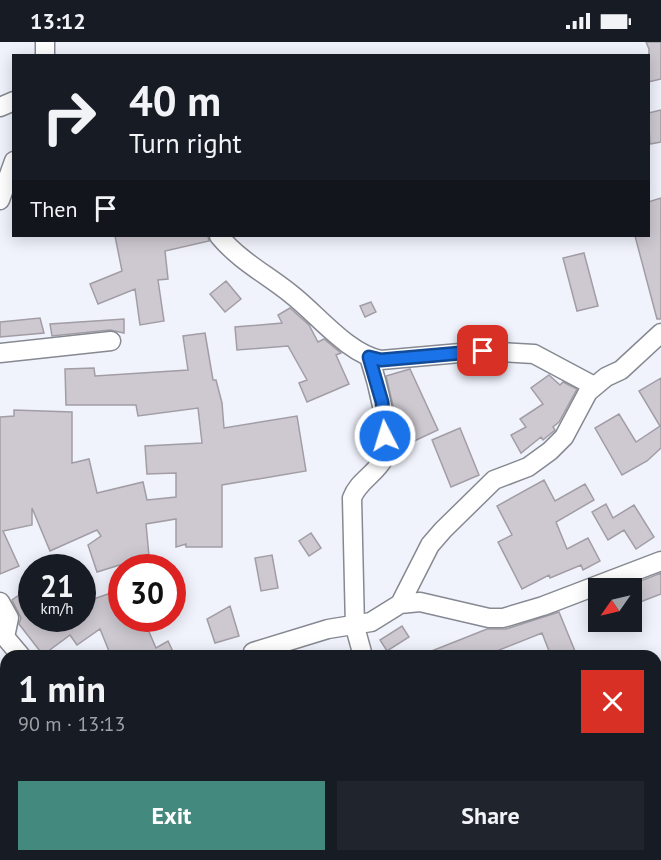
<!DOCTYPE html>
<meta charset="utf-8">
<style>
body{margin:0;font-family:"PT Sans",sans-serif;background:#20242c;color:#f1f3f6;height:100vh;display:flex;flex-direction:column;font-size:22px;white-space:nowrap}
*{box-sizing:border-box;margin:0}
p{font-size:20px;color:#9ea1a6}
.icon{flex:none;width:33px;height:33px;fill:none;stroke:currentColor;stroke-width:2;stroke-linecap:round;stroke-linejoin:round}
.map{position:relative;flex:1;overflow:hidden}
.details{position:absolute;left:0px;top:608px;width:662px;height:212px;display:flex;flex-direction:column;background:#171b24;border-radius:18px 18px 0 0;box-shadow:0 3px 15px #0003}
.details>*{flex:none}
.guide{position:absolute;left:12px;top:12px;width:638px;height:183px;border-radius:0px;box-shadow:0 3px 15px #0003;background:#171b24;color:#f1f3f6;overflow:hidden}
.needle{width:39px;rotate:236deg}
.fabs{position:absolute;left:588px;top:536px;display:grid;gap:12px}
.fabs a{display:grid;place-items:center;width:54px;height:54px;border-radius:0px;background:#171b24;box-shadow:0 3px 15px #0003;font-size:30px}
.speed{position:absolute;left:18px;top:512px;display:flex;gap:12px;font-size:30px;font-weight:700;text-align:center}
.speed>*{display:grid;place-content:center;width:78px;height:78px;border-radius:50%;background:#171b24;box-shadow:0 3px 15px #0003;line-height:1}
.speed small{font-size:15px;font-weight:400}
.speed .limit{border:9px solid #d22;background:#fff;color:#111}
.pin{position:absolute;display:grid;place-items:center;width:51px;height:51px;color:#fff;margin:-26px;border-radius:12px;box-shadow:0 3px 9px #0006}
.me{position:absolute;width:66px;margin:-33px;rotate:355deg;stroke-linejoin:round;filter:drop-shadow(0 0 4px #0008)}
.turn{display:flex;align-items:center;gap:21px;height:126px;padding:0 18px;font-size:27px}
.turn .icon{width:78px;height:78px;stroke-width:2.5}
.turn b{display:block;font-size:42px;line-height:51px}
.then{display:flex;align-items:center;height:57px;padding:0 18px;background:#0003;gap:12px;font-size:22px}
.round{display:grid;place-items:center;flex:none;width:63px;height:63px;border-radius:0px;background:#20242c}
.headline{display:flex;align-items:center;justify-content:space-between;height:102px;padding:0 18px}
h1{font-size:36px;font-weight:700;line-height:45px}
.button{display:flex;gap:12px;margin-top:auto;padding:12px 18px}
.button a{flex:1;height:69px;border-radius:0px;background:#44897e;color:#fff;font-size:24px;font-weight:700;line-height:69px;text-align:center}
.button a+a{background:#20242c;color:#f1f3f6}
.status{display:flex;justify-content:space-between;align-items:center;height:42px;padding:0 30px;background:#171b24;direction:ltr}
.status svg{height:16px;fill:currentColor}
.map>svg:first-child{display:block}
</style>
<div class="status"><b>13:12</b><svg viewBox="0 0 49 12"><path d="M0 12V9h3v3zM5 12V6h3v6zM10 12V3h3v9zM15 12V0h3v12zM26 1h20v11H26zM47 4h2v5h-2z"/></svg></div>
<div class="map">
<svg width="661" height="818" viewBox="0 0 661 818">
<rect width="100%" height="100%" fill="#f0f3fc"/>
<path fill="#cec9d1" stroke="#a29da5" stroke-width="1.5" d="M646,0h15v37l-13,3 1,-33z
M661,68v32l-11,2 -2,-31z
M661,156v121h-4l-22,-83h13v-34z
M115,194h93l1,5 -44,10 3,28 -10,1 6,41 -24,4 -5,-36 -37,15 -8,-20 32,-13z
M584,211l14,53 -21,5 -14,-53z
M226,239l15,18 -16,13 -15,-18z
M371,260l5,10 -11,5 -5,-11z
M290,266l19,17 9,17 6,-3 17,14 -5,2 13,29 -42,18 -8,-19 8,-3 -19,-34 -51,4 -2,-23 47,-4 -4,-8z
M40,276l4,15 -44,4v-15z
M124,277v14l-14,-3 -58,6 -2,-12z
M205,291l8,47h3l6,23 2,25 73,-12 9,55 -84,14v62h-36v-3l-10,3v-28l-30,5 3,32 -52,16 -9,-27 13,-9 -4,-6 -47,21 -18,-43v17l-29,6 16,35 -19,8v-157l14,-1v-6l58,2v51l17,-4 8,34 46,-11 4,18 29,-3v-24l-29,1 -2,-28 57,-3 -4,-35 -60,8 -2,-11h-70l-1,-36 29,-1 1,8 93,-6 -5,-34z
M410,327l28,61 -28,13 -16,-33 -8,-34z
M549,333l11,10 3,-3 14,7 -18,33 -6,5 2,3 -12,10 -2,-3 -20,16 -10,-18 15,-8 -6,-8 23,-15 -12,-16z
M661,336v70l-14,13 -25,14 -27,-47 24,-14 17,28 24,-16 -21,-35z
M460,386l19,47 -28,12 -19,-47z
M544,438l11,21 30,-17 9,16 -38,22 11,27 21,-11 12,23 -17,9 -2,-5 -31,13 -1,-3 -27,14 -24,-47 14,-7 -15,-29z
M606,462l7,14 21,-13 20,32 -18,12 -12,-19 -16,10 -16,-28z
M311,491l10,15 -12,8 -10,-15z
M272,513l6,33 -17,3 -6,-33z
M661,531v21l-26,10 -3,-16 -4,-2z
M32,544v32h50v-15l40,-14v29h21l13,30 12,-7 7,15h-64l-11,-27 -23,16 -7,-10 -27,20 -24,-31 2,-6 -9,-18z
M230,564l9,30 -24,7 -8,-24z
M559,570l18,44h-26l-9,-23 -58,23h-65l68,-27h19z
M402,584l7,11 -22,14 -7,-11z"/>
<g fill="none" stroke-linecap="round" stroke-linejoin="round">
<defs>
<path id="street" d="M45,0v14
M0,65l14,-6
M0,158l14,-39
M219,194c21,25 47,38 72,58 26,20 57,60 90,66l102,-9 51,3 60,32
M0,311l111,-12
M0,560l9,16 -4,19 16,19
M400,562l20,-2 69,16h14l40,-12 118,-45
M253,610l75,-23 43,-7 29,-18 30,-59 13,-15 51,-50 34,-13 22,-16 14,-14 24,-45 18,-15 15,-7 40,-37
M363,614l-8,-29 -3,-129c6,-17 24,-24 32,-40 9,-19 -8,-80 -15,-101
M123,813l2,5"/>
</defs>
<use href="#street" stroke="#868991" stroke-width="21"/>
<use href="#street" stroke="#fff" stroke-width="18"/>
</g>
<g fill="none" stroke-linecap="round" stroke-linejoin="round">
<defs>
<path id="route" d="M385,394l-3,-34 -13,-45 12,3 102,-9"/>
</defs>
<use href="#route" stroke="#114b97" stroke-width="15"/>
<use href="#route" stroke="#1a73e8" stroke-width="10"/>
</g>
</svg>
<div class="fabs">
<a><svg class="needle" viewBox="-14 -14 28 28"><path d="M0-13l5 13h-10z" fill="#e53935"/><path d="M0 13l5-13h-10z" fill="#9ea1a6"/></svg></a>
</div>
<div class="speed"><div>21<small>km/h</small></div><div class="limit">30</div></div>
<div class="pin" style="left:483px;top:309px;background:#d93025"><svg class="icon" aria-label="arrive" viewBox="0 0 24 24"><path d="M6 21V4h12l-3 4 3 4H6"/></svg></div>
<svg class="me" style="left:385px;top:394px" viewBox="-20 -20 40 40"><circle r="17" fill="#1a73e8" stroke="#fff" stroke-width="3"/><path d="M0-11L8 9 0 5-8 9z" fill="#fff"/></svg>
<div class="guide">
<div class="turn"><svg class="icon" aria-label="right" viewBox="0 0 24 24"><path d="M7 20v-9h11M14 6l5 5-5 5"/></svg><div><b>40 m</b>Turn right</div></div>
<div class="then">Then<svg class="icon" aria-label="arrive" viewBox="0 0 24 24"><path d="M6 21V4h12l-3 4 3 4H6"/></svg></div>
</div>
<section class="details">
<div class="headline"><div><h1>1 min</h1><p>90 m · 13:13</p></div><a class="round" style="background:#d93025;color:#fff"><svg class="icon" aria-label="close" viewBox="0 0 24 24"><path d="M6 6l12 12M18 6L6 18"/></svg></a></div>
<div class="button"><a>Exit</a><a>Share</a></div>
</section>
</div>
